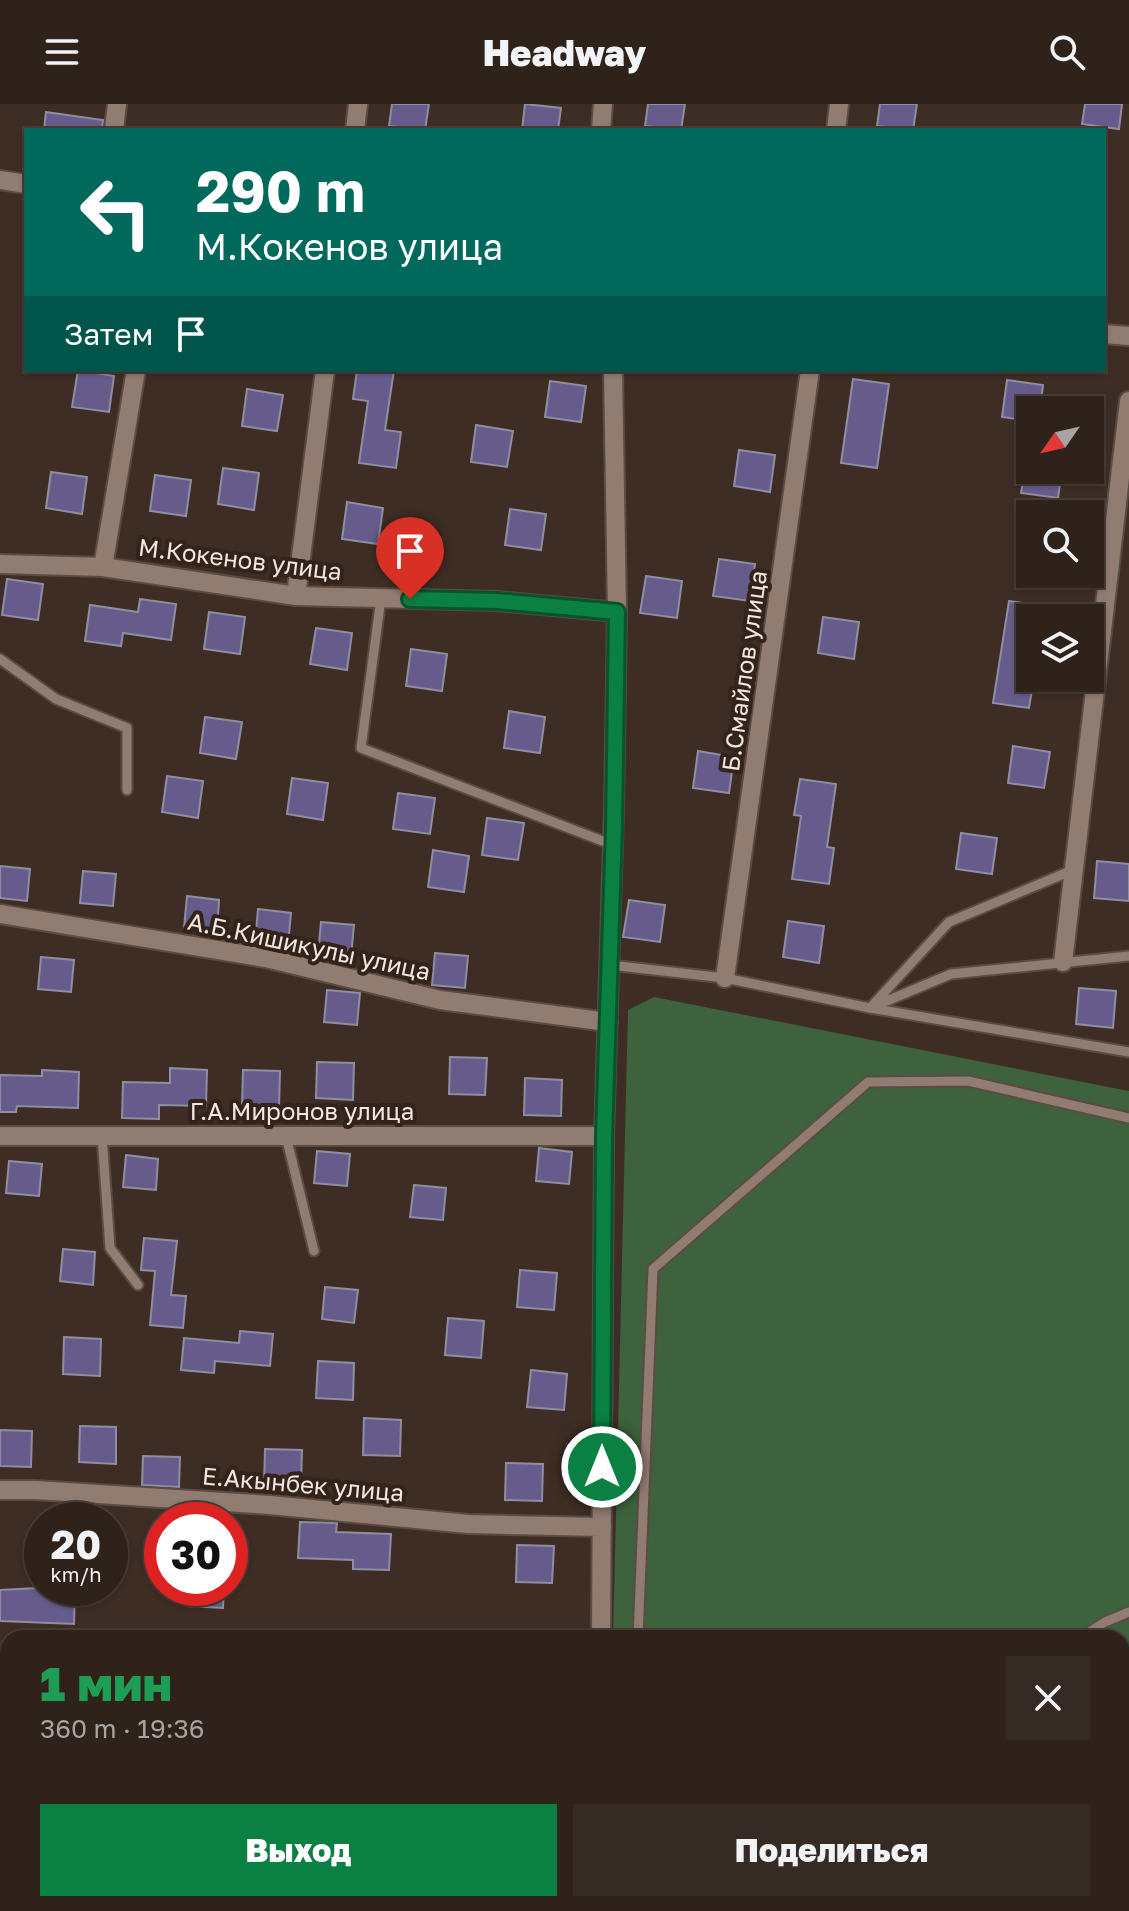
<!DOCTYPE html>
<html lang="ru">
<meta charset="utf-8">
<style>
body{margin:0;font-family:"Golos Text",sans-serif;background:#362a24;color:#f1f3f6;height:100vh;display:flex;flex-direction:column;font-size:30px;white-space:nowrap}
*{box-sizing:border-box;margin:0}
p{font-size:26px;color:#a7a4a3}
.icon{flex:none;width:44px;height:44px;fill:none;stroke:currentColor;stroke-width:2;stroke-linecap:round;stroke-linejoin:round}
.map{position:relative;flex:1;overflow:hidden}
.details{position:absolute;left:0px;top:1526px;width:1130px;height:282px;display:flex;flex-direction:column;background:#2e221b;border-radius:24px 24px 0 0;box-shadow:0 2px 6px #0004,0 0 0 2px #493f3a}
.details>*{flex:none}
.hud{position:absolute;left:24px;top:24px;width:1082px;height:244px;border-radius:0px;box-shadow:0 2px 6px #0004,0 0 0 2px #493f3a;background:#00695c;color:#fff;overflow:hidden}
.needle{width:52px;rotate:236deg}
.controls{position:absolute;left:1016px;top:292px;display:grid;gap:16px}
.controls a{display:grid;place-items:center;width:88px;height:88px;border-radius:0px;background:#2e221b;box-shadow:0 2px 6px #0004,0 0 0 2px #493f3a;font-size:40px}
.speed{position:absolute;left:24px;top:1398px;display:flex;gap:16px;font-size:40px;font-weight:700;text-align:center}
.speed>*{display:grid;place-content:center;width:104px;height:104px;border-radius:50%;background:#2e221b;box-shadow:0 2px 6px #0004,0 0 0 2px #493f3a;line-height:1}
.speed small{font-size:20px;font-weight:400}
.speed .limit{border:12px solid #d22;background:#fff;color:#111}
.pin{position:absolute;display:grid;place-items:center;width:68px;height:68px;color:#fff;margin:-82px -34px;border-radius:50% 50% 50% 0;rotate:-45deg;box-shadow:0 0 8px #0007}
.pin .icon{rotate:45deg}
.me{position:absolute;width:88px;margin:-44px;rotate:0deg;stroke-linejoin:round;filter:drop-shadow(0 0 6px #0008)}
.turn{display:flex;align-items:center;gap:28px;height:168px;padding:0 40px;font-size:36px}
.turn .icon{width:104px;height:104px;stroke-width:2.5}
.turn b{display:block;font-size:56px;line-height:68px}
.then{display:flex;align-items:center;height:76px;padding:0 40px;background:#0003;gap:16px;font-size:30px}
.round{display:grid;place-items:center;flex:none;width:84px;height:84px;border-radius:0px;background:#362a24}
.headline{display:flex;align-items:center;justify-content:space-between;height:136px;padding:0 40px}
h1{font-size:48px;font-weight:800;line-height:60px;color:#1e9e55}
.action{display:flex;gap:16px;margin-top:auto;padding:16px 40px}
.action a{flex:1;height:92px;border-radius:0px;background:#0b8043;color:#fff;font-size:32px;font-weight:800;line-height:92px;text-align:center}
.action a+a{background:#362a24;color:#f1f3f6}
header{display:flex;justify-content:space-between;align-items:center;height:104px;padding:0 40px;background:#2e221b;font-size:36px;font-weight:800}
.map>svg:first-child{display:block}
</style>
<header><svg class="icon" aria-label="menu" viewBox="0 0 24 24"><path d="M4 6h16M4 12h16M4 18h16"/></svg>Headway<svg class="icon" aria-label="search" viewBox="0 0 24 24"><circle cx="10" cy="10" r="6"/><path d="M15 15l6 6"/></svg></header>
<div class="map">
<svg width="1129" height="1807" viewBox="0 0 1129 1807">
<rect width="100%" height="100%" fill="#3e2d24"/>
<path fill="#3e623d" d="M654,893l475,94v820h-522v-7h515v-266h-509l15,-628z"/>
<path fill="#665c8b" stroke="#908da1" stroke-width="2" d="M392,0h37l-4,26 -36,-4z
M525,0l36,4 -3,22h-36z
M648,0h37l-4,26 -36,-4z
M880,0h37l-4,26 -36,-4z
M1085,0h37l-3,25 -37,-5z
M46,8l57,8 -1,10h-58z
M78,266l36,6 -5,36 -37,-5z
M357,266h37l-9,60 16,2 -5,36 -37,-5 9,-62 -15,-2z
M853,275l36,5 -12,84 -36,-5z
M1007,276l36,5 -3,25h-10v11l-28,-4z
M550,277l36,5 -5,36 -36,-5z
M247,285l36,6 -6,36 -35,-5z
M476,321l37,6 -6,36 -36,-5z
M739,346l36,5 -5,37 -36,-6z
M223,364l36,5 -5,37 -36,-6z
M1025,366h37l-4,28 -37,-5z
M51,368l36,5 -5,37 -36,-6z
M155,371l36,5 -5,36 -36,-5z
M347,398l36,6 -5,36 -36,-5z
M510,405l36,5 -5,36 -36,-5z
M719,455l36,5 -5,37 -37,-5z
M646,472l36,5 -5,37 -37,-5z
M7,475l36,5 -5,36 -36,-5z
M140,495l36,5 -5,36 -48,-7 -2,13 -36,-5 5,-36 48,7z
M1009,497l51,7v10h-30v60h4l-5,30 -36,-5z
M209,508l36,5 -5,37 -36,-5z
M823,513l36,5 -5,37 -36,-6z
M316,524l36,5 -5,37 -37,-6z
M411,545l36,5 -5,37 -36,-5z
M509,607l36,6 -5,36 -36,-5z
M205,613l37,5 -6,37 -36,-6z
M1013,642l37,6 -6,36 -36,-5z
M698,647l36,6 -5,36 -36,-5z
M167,672l36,5 -5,37 -36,-6z
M292,674l36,5 -5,37 -36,-6z
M800,675l36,5 -9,63 7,1 -5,36 -37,-5 9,-63 -7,-1z
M398,689l37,5 -5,36 -37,-5z
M487,714l37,5 -6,37 -36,-5z
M961,729l36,5 -5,36 -36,-5z
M433,746l36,6 -5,36 -36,-5z
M1097,757l32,3v37l-35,-3z
M0,762l30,3 -3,32 -27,-3z
M83,767l33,3 -3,32 -33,-3z
M187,792l32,4 -2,31 -33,-3z
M629,796l36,5 -5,37 -37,-5z
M258,805l33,4 -3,32 -33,-3z
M788,817l36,5 -5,37 -36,-6z
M321,818l33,3 -3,32 -33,-3z
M435,849l33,3 -3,32 -33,-3z
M41,853l33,3 -3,32 -33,-3z
M1079,884l37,3 -3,37 -37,-4z
M327,886l33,3 -3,32 -33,-3z
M450,953l37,1 -2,37 -36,-1z
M317,958l37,1 -1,37 -37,-2z
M170,964l37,2 -1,36 -47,-1v14l-37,-1 1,-36 47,1z
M42,966l37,2 -1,36 -61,-2 -1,6h-16v-37l42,1z
M243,966l37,1 -1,37 -37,-2z
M525,974l37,2 -1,36 -37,-1z
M539,1044l33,4 -3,32 -33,-3z
M317,1047l33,3 -3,32 -33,-3z
M126,1051l32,4 -2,31 -33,-3z
M9,1057l33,3 -3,32 -33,-3z
M414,1081l32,3 -3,32 -33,-3z
M144,1134l33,3 -6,54 15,1 -3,32 -33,-3 5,-54 -14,-1z
M63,1145l32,3 -2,33 -33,-4z
M520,1166l37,3 -3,37 -37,-3z
M325,1183l33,3 -4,33 -32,-4z
M448,1214l36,3 -3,37 -36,-3z
M240,1227l33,3 -3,32 -55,-5 -1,12 -33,-3 3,-32 55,5z
M64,1233l37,2 -1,37 -37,-2z
M318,1257l36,2 -1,37 -37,-2z
M531,1266l36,4 -3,36 -37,-3z
M364,1314l37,2 -1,36 -37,-1z
M80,1322l36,1v37l-37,-2z
M0,1326l32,1 -1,36 -31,-1z
M265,1345l37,1 -1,37 -37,-2z
M143,1352l37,1 -1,30 -37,-2z
M506,1359l37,1 -1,37 -37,-1z
M300,1418l37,1 -1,9 55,2 -2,36 -36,-1v-9l-55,-2z
M517,1441l37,1 -2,37 -36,-1z
M38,1484h37l-1,36 -74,-3v-31z
M187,1484h37l-1,20 -36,-2z"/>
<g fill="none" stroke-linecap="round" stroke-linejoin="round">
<defs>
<path id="lane" d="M381,494l-20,150 252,97
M0,555l56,40 71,29v62
M1073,766l-124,52 -79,86 81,-34 178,-18
M610,861l115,13 145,30 259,44
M102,1032l8,112 28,37
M286,1032l28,115
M638,1534l15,-369 215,-187 100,-1 161,37
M1080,1534l25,-16 24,-10
M636,1800l1,7
M701,1807l7,-7"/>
<path id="street" d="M114,26l3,-26
M355,26l3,-26
M601,26l2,-26
M836,26l3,-26
M0,76l26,4
M1104,230l25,2
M0,460l103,3 193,29 201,5 120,11
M103,463l33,-197
M296,492l29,-226
M0,810l266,44 174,42 168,22
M1063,858l66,-561
M725,874l85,-608
M0,1032h604
M0,1386h35l235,15 198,19 134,3
M601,1534l3,-502 10,-327 3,-197 -4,-242
M15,1807v-7
M598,1807v-7"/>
</defs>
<use href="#lane" stroke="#5a4c44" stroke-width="13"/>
<use href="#street" stroke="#5a4c44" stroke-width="22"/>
<use href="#lane" stroke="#917c72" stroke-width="9"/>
<use href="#street" stroke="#917c72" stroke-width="18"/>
</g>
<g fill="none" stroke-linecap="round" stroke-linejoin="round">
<defs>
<path id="route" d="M410,495l87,2 120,11 -3,215 -10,309 -2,331"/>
</defs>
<use href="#route" stroke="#07532c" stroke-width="20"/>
<use href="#route" stroke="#0b8043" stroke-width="14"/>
</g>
<g text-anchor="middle" stroke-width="8" stroke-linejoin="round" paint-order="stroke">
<g font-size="24" fill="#f3e7e1" stroke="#33231b">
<text transform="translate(240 456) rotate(7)" y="8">М.Кокенов улица</text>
<text transform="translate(745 567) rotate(-82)" y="8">Б.Смайлов улица</text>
<text transform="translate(309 843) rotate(12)" y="8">А.Б.Кишикулы улица</text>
<text x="302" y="1016">Г.А.Миронов улица</text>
<text transform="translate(303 1381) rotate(5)" y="8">Е.Акынбек улица</text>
</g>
</g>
</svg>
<div class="controls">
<a><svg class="needle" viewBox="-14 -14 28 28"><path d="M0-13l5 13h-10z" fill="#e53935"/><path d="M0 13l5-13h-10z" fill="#a7a4a3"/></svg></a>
<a><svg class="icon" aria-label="search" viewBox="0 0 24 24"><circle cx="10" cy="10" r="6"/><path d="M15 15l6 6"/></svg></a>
<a><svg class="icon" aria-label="layers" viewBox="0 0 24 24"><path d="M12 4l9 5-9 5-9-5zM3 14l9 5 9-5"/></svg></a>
</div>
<div class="speed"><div>20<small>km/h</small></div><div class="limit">30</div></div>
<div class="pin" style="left:410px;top:495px;background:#d93025"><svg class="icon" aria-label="arrive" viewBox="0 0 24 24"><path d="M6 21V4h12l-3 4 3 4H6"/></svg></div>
<svg class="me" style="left:602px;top:1363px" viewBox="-20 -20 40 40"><circle r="17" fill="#0b8043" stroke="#fff" stroke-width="3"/><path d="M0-11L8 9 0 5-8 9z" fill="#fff"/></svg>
<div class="hud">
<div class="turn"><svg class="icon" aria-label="left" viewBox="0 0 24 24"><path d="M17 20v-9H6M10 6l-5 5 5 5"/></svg><div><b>290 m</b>М.Кокенов улица</div></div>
<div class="then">Затем<svg class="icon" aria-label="arrive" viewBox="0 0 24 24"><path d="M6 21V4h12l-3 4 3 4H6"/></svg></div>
</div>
<section class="details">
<div class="headline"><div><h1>1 мин</h1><p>360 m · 19:36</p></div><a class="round"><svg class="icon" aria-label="close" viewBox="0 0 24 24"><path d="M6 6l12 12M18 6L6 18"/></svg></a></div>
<div class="action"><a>Выход</a><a>Поделиться</a></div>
</section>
</div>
